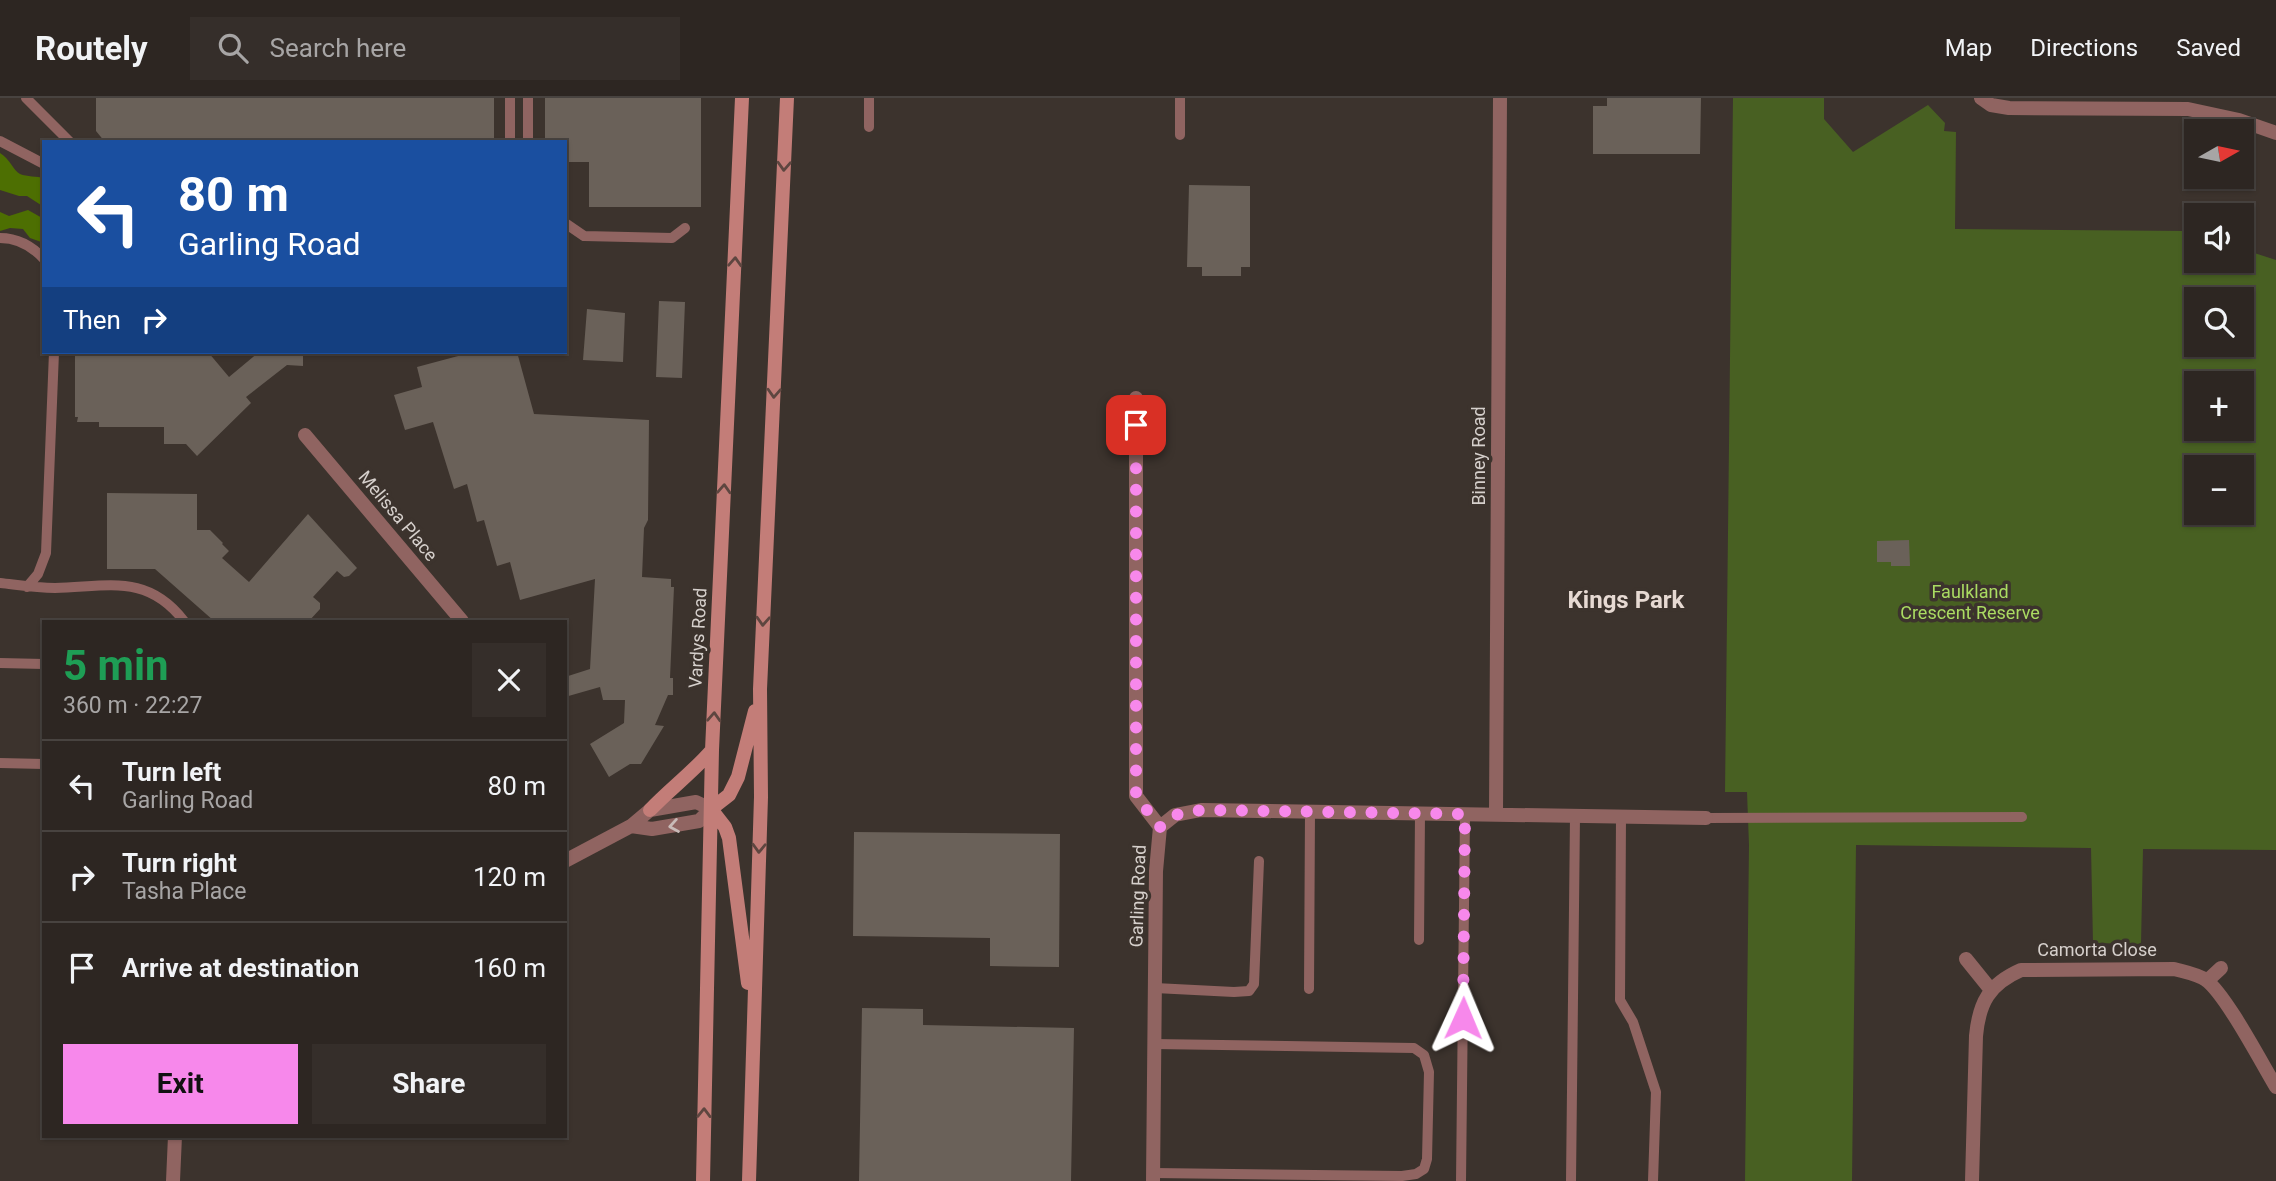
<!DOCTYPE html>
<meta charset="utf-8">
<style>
body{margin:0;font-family:Roboto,sans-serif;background:#352e2a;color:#f1f3f6;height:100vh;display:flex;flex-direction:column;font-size:26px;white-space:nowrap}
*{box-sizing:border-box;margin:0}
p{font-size:23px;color:#a7a5a5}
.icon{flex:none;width:38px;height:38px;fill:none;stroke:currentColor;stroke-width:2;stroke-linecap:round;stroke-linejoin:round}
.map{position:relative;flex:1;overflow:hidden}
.panel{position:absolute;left:42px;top:522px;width:525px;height:518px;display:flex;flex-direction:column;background:#2d2622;border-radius:0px;box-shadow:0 2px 5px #0004,0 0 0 2px #484340}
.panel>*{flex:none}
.hud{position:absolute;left:42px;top:42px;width:525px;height:214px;border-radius:0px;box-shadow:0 2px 5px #0004,0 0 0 2px #484340;background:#1a4fa0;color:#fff;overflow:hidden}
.needle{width:46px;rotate:81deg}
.fabs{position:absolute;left:2184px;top:21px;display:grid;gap:14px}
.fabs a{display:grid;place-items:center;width:70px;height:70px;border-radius:0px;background:#2d2622;box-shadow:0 2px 5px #0004,0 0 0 2px #484340;font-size:35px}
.pin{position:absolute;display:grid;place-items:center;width:60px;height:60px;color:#fff;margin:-30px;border-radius:14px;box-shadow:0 4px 10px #0006}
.me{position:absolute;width:77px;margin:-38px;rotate:1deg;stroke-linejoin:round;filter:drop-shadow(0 0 5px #0008)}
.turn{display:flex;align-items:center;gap:24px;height:147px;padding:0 21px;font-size:32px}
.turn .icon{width:91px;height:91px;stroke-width:2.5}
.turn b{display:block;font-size:49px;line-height:60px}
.then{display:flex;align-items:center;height:66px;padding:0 21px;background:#0003;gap:14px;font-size:26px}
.round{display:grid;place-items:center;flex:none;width:74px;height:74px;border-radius:0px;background:#352e2a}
.head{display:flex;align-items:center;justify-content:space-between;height:119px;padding:0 21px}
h1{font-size:42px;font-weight:700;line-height:52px;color:#1e9e55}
.cta{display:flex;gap:14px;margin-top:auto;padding:14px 21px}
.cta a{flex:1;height:80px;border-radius:0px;background:#f788eb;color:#111;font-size:28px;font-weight:700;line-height:80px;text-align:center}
.cta a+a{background:#352e2a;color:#f1f3f6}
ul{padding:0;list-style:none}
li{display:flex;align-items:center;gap:21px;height:91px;padding:0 21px;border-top:2px solid #484340}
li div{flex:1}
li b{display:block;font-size:26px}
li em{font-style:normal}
header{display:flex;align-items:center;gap:42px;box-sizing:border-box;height:98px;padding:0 35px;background:#2d2622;border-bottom:2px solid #484340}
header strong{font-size:33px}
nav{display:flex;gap:38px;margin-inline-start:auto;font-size:24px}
.search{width:490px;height:63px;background:#352e2a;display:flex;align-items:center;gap:18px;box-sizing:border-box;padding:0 24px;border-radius:0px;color:#a7a5a5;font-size:26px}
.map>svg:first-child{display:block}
</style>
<header>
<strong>Routely</strong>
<div class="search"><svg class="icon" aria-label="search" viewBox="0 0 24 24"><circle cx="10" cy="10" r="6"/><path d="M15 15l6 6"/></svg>Search here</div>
<nav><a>Map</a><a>Directions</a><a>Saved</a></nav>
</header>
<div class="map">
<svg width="2276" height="1083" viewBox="0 0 2276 1083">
<rect width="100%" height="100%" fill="#3c332d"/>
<path fill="#486022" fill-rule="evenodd" d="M1733,0h91v21l29,33 75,-47 17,18 -1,8 12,1 -1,97 231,2 10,3v27h46v-12l34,11v590l-133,-1 -2,95 -48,-1 -2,-95 -235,-3 -4,336h-107l4,-336 -2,-53h-22zM2196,201h46v46h-46zM2196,285h46v46h-46zM2196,369h46v46h-46z"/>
<path fill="#4d6f02" d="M0,55c10,6 13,17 20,21 7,3 17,2 24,4v29l-17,-11h-8l-19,-6z
M28,112l16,9v24l-14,-5 -7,-9 -13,-1 -10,3v-19l9,4z"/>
<path fill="#6a6159" d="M96,0h398v44h-389l-9,-11z
M545,0h156v109h-112v-45h-24v-20h-20z
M1607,0h94l-1,56h-107v-48h14z
M1189,87l61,1v81h-9v9h-39v-9h-15z
M659,203l26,1 -3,76 -26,-1z
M587,211l38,4 -2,49 -40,-2z
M75,254h133l21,25 30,-25h44v14l-16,-1 -41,32 5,6 -54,53 -11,-12h-22v-17h-65v-5h-22l1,-5h-3z
M473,254h44l17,62 115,6 -1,100 -4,8 -2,49 29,2v8h3l-4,91h3v17h-5l-13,30 9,1 -23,38h-11l-21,13 -19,-33 34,-21 1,-23h-22l-3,-13 -35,10v-20l25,-8 5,-90 -75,21 -10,-38 -13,4 -13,-46 -7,2 -10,-38 -13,5 -21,-67 -28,8 -11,-35 28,-8 -5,-20z
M107,395l90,1v36h13l13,13 -1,1 7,7 -7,7 27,24 59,-68 49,54 -8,8 -5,1 -7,-6 -24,26 7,6v6l-11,12h-95l-59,-52h-48z
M1909,442l1,26h-19v-4h-14v-21z
M854,734l206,2 -1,133 -69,-1v-28l-137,-2z
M862,910l61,1v16l151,3 -3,153h-212z"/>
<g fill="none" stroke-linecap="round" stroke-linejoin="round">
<path stroke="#906461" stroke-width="10" d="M26,0l44,44
M510,0v44
M528,0v44
M1180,0v37
M869,29v-29
M0,43l44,23
M565,125l19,13 88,2 13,-10
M0,140c17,0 32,8 44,21
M0,485c18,2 36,5 55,5 53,-1 92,-15 129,33
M27,489l11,-13 8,-21 8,-201
M0,565l44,1
M0,665l44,1
M1621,718l-1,184 13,22 23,70 -3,89
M1706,720l316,-1
M1419,842l1,-127
M1155,890l79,4 15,-1 5,-7 5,-123
M1309,891l1,-178
M1154,1075l248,3 14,-2 8,-5 3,-10 2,-87 -5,-17 -10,-7 -260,-4
M1461,1083l4,-367
M1571,1083l4,-365"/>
<path stroke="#906461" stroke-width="14" d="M1981,0l10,7 18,3 179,1 51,11 37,13
M1136,300v398l24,31
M305,337l157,186
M1496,716l4,-716
M565,763l66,-35 19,-16 46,-8 15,7 -12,12 -47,8 -21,-3
M1966,861l25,31
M2207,883l14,-13
M173,1083l2,-45
M1153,1083l3,-310 4,-44 15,-12 26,-5 505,8
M1972,1083l4,-145c3,-33 13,-52 45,-66l153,-1c11,3 23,5 32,11 20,15 55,82 70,107"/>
<path stroke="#c37d78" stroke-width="14" d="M711,711l14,18 4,11 19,145
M711,711l18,-14 9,-18 17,-66
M650,712c20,-21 43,-38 62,-60
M703,1083l9,-431 30,-652
M749,1083l12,-384 -1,-108 27,-591"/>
</g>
<defs><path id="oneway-chevron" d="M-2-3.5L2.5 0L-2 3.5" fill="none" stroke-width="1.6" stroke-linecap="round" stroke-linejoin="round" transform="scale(1.75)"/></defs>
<g stroke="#5e4640">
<use href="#oneway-chevron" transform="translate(784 68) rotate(93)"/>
<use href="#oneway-chevron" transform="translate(735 164) rotate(-87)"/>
<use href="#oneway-chevron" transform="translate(774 295) rotate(93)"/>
<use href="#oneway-chevron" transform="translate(724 391) rotate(-87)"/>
<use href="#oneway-chevron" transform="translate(763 523) rotate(93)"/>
<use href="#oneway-chevron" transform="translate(714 619) rotate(-87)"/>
<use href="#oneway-chevron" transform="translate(759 750) rotate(92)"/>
<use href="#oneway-chevron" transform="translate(704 1015) rotate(-89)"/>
</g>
<use stroke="#c8bab7" href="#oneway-chevron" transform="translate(674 728) rotate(170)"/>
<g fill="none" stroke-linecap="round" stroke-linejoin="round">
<path stroke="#f788eb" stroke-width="12" stroke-dasharray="0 21.6" d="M1136,327v371l24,31 15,-12 26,-5 264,4 -2,204"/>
</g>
<g text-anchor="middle" stroke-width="7" stroke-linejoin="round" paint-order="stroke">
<g font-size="18" fill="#d6d0cc" stroke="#3c332d">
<text transform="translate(1479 358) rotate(-90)" y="6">Binney Road</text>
<text transform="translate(398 418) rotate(50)" y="6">Melissa Place</text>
<text transform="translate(698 540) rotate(-87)" y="6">Vardys Road</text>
<text transform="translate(1138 798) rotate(-88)" y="6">Garling Road</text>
<text x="2097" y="858">Camorta Close</text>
</g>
<g font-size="18" fill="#aadb62" stroke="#3c332d">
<text x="1970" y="500">Faulkland<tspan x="1970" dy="21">Crescent Reserve</tspan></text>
</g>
<g font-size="24" font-weight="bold" fill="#e7dad3" stroke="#3c332d">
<text x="1626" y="510">Kings Park</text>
</g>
</g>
</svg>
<div class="fabs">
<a><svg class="needle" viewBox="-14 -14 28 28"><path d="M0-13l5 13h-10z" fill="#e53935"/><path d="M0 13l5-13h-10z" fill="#a7a5a5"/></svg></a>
<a><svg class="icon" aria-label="sound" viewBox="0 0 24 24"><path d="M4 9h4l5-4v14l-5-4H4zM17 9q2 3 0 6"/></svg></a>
<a><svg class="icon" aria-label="search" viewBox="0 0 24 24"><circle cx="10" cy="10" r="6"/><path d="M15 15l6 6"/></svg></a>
<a>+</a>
<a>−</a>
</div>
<div class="pin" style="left:1136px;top:327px;background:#d93025"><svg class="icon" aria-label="arrive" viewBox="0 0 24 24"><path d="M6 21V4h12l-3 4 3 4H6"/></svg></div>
<svg class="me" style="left:1463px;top:920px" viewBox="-20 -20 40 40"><path d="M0-17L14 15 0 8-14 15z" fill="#f788eb" stroke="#fff" stroke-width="4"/></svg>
<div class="hud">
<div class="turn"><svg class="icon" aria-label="left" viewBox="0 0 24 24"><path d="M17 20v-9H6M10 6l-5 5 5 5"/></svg><div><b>80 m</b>Garling Road</div></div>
<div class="then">Then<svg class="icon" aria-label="right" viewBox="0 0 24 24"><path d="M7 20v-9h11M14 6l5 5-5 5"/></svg></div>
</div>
<section class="panel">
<div class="head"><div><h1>5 min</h1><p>360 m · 22:27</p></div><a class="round"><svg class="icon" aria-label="close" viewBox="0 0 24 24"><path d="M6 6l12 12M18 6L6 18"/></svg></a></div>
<ul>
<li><svg class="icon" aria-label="left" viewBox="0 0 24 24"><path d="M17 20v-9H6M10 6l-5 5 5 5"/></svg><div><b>Turn left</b><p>Garling Road</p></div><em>80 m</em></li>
<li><svg class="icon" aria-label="right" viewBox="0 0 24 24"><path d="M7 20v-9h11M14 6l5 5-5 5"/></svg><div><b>Turn right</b><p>Tasha Place</p></div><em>120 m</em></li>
<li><svg class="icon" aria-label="arrive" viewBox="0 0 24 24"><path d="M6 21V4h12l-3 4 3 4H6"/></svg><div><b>Arrive at destination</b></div><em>160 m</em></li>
</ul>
<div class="cta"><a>Exit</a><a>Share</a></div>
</section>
</div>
